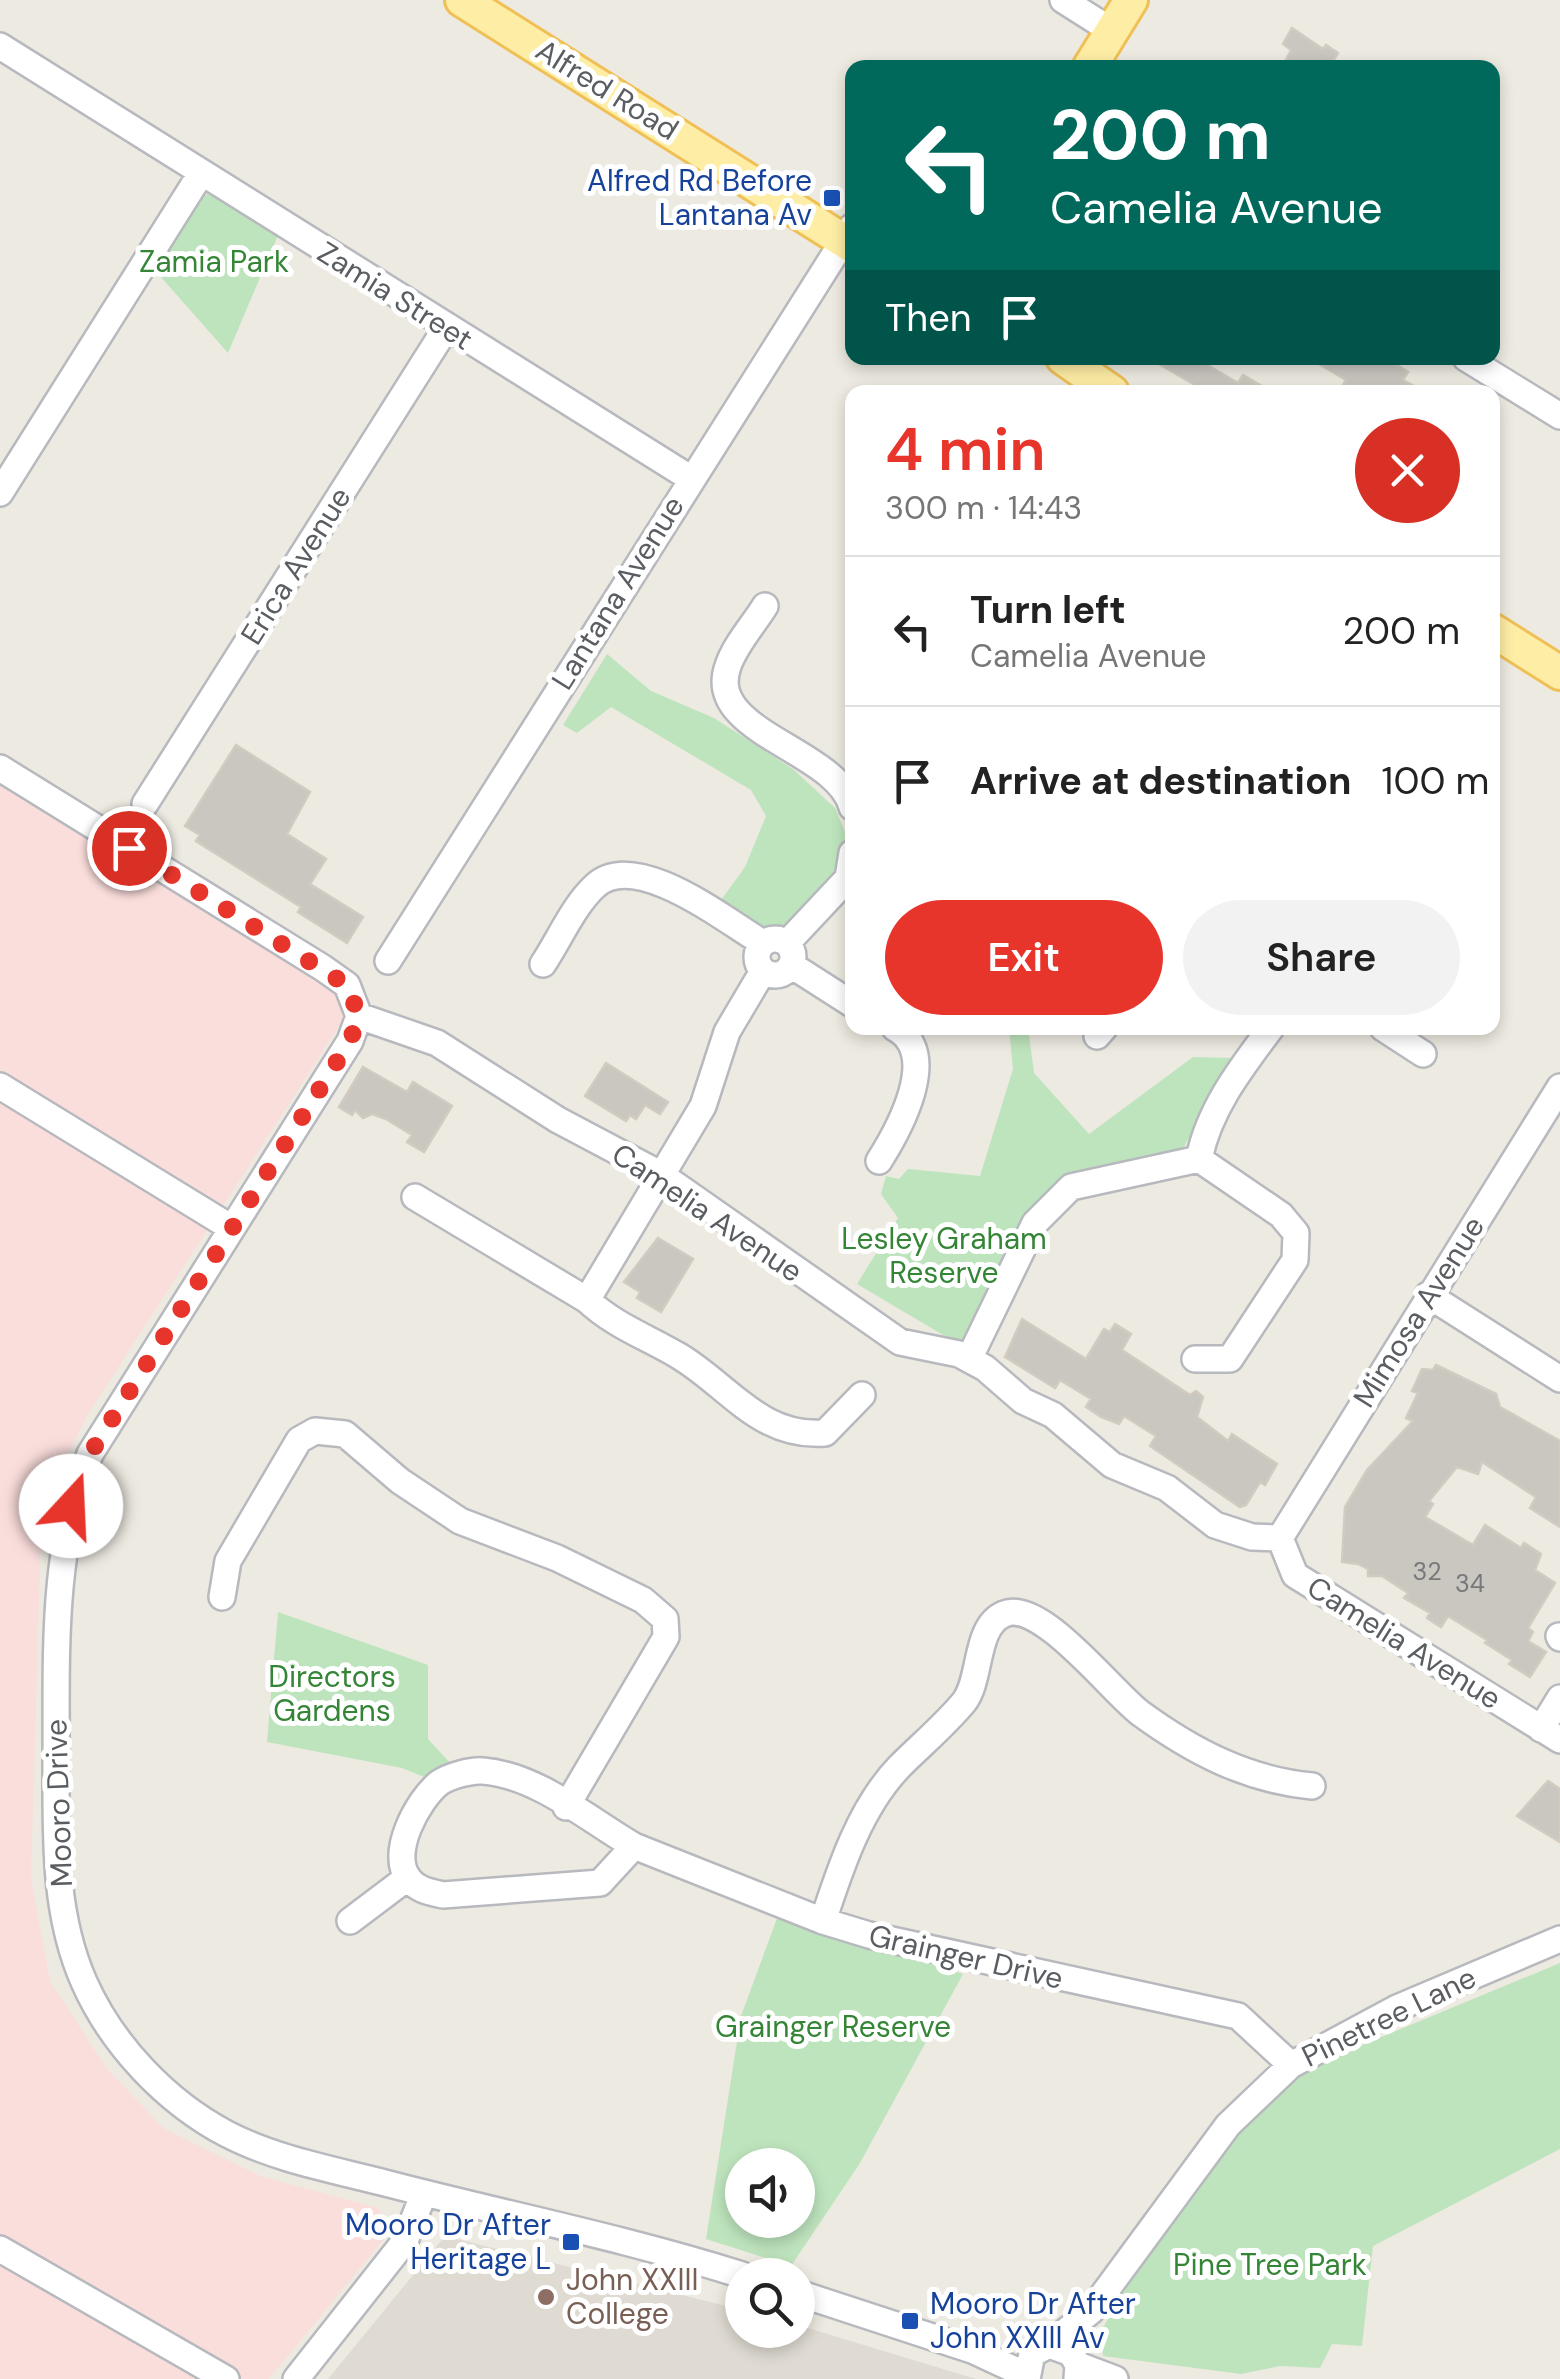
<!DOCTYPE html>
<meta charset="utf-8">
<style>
body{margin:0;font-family:"DM Sans",sans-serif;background:#f2f2f2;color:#222;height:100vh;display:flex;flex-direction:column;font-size:38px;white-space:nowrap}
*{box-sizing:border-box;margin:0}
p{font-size:32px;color:#767676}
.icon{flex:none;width:55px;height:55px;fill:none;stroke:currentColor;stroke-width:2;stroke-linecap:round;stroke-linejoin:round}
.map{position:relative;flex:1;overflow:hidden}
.details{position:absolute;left:845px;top:385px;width:655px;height:650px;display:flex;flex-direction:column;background:#fff;border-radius:20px;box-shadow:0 5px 15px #0003}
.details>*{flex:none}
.banner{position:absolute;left:845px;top:60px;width:655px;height:305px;border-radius:20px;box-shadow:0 5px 15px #0003;background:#00695c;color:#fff;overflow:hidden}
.controls{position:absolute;left:725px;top:2148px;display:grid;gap:20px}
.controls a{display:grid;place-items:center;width:90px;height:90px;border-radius:50%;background:#fff;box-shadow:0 5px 15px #0003;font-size:50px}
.pin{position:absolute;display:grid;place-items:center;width:85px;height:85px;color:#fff;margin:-42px;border:5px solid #fff;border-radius:50%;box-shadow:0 2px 10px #0007}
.me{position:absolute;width:110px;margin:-55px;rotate:20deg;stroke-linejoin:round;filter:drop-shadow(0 0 8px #0008)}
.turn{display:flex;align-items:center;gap:35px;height:210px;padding:0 40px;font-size:45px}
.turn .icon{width:130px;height:130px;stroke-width:2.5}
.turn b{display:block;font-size:70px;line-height:85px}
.then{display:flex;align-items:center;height:95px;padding:0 40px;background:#0003;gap:20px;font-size:38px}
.round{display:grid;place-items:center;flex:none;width:105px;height:105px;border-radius:52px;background:#f2f2f2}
.overview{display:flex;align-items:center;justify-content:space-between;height:170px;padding:0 40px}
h1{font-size:60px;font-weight:600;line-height:75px;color:#e7352c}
.action{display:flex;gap:20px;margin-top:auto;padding:20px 40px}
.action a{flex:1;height:115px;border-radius:60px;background:#e7352c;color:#fff;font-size:40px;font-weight:600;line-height:115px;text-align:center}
.action a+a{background:#f2f2f2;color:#222}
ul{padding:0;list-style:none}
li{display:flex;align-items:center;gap:30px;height:150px;padding:0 40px;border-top:2px solid #e0e0e0}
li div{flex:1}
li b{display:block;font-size:38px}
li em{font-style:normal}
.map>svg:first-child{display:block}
</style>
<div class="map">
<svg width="1560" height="2379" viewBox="0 0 1560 2379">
<rect width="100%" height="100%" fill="#edeae1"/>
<path fill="#dfdbd2" d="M445,2236l297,74v20h56v-5l178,54h-648z"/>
<path fill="#fadedc" d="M0,782l343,214 2,21 -257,397 -37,73 -10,44 -10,347 19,103 55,85 58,62 97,48 118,32 9,27 -118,144h-269z"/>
<path fill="#bee4bd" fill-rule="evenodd" d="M207,194l13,2 59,37 -51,120 -76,-86 45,-68z
M607,654l44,37 63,27 79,51 42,39 12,29 -5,38 -48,61 -32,-2 -43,-31 26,-36 21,-51 -15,-26 -140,-83 -34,26 -14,-8z
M1009,1028h19l6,45 55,61 104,-77 41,1 -53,94 -72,12 -52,19 -26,30 -44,90 -26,38 -13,-3 -91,-54 41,-66 -17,-24 5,-18 13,3 9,-10 72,7 33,-107z
M278,1612l150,53v74l25,27 -24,13 -27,-11 -135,-26z
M779,1913l184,61 -103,189 -69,103 -85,-27 35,-223zM742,2165h56v55h-56z
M1560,1963v186l-187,97 -11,100 -30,-2 -12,24 -40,-2 -39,8 -138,-18 -1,-27 25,-42 146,-205z"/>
<path fill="#cac6c0" stroke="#d1cbc0" stroke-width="2.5" d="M1292,28l31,21 3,-4 12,8 -10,15h-35l-8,-6 6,-12 -8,-6z
M1149,358h58l-3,5 34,20 5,-8 29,17h-65z
M1309,358h77l22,14 -5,8 22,12h-86l7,-12z
M236,745l74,47 -23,42 39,25 -16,25 53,33 -16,26 -49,-31 3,-5 -105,-66 4,-6 -15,-9z
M606,1063l62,39 -8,12 -15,-9 -9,14 -6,-4 -4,6 -41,-25z
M363,1067l44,25 6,-10 39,24 -28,46 -17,-10 5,-7 -26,-16 -14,-5 -9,4 -8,-8 -3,5 -13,-8z
M658,1238l35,21 -32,53 -24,-14 3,-6 -16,-10z
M1022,1319l64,40 18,-30 6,3 5,-8 16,10 -9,16 68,45 6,-4 7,6 -6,20 31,24 4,-7 45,30 -12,21 -5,-3 -14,23 -6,2 -90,-61 6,-10 -32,-20 -5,8 -18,-7 -15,-10 5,-8 -31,-19 -5,8 -50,-31z
M1436,1365l60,29 4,13 60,34v86l-30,-19 6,-11 -54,-35 -4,12 -21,-7 -28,34 4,3 -8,13 48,28 12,-20 36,23 3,-5 17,11 -6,16 20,13 -27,45 5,4 -5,9 18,11 -16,25 -21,-13 3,-4 -27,-17 2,-3 -39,-24 -7,11 -14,-9 3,-5 -26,-15 4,-5 -26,-17h-14v-7l-10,-5 -16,-2 3,-55 22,-37 46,-49 -7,-3 12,-25 -6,-2 10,-22 11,1z
M1548,1781l12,8v53l-43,-26z"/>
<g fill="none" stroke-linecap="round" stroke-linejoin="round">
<defs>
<path id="minor" d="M1063,0l49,31
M0,46l690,432
M1466,358l94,58
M0,493l200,-318
M765,606c-11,18 -30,39 -37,60 -24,67 109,83 124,141
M0,768l323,200 24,17 12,31 -9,25 -260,413c-40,101 -33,206 -34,313 0,73 -2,147 28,215 28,63 82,120 143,152 48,25 104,35 158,49 119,31 240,55 357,92
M145,804l301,-476
M757 957a18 18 0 1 1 36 0a18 18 0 1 1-36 0Z
M787,943l61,-65 4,-25
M388,961l464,-734
M543,964c16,-24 31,-59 52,-78 40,-38 131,35 168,57
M791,965l61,39
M359,1016l78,27 121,77 102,54 240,168 59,12 26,14 38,33 30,14 59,50 55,23 48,37 37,12 28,1 15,37 265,165
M1383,1028l40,26
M1097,1036l7,-8
M0,1086l230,141
M879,1161c19,-30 63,-108 16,-133
M415,1197l172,103c28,26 60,37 92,56 50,30 81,82 146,77l37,-38
M1428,1295l132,84
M587,1300l116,-194 24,-74 36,-61
M969,1359l66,-136 36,-36 128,-28c10,-50 42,-91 72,-131
M1195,1359h35l65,-99 1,-27 -15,-18 -82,-56
M1280,1538l280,-451
M222,1597l6,-36 71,-121 16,-9 30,3 55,47 60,40 97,37 86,42 22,19 1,18 -100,170
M1559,1636l1,2
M1541,1729l19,-31
M634,1846c-45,-26 -97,-71 -151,-75 -12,-1 -34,5 -44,12 -21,17 -51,71 -30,96 8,11 21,13 34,16l157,-12 34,-37 189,75 46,14 369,81 53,49
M350,1921l57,-43
M823,1921c17,-52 37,-114 77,-155 22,-22 44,-40 64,-64 18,-23 10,-75 40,-88 36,-16 107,77 136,99 52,38 107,67 172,73
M0,2249l226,130
M798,2293l174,57 54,25
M1049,2345l42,-34 137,-186 63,-60 106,-57 163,-69
M1078,2365l37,14
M296,2379l109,-138 19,-48
M1027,2379l5,-25 17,-9 22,8 7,12 -1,14"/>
<path id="major" d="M462,0l390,246
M1089,68l42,-68
M1063,358l49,34
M1492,630l68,43"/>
</defs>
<use href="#minor" stroke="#b7b9be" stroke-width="30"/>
<use href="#major" stroke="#f0c057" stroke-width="38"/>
<use href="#minor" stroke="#fff" stroke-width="25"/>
<use href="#major" stroke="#feeda4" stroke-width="32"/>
</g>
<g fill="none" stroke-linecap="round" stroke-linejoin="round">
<path stroke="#e7352c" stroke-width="18" stroke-dasharray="0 32.4" d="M71,1506l19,-52 260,-413 9,-25 -12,-31 -218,-137"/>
</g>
<g fill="#1a4fb4" stroke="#fff" stroke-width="4">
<rect x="822" y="188" width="20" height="20" rx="5"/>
<rect x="561" y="2232" width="20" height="20" rx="5"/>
<rect x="900" y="2311" width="20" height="20" rx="5"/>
</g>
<circle fill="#8d6e63" stroke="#fff" stroke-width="4" cx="546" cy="2297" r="10"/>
<g text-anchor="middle" stroke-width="10" stroke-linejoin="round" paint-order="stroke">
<g font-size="25" fill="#76787a">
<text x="1427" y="1580">32</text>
<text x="1470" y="1592">34</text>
</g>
<g font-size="30" fill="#5a5e62" stroke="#fff">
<text transform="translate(607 90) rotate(32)" y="10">Alfred Road</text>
<text transform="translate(395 296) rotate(32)" y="10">Zamia Street</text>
<text transform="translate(296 566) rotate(-58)" y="10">Erica Avenue</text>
<text transform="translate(618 593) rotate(-58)" y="10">Lantana Avenue</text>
<text transform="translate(707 1213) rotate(34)" y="10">Camelia Avenue</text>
<text transform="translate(1419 1312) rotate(-58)" y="10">Mimosa Avenue</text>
<text transform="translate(1404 1643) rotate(32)" y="10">Camelia Avenue</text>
<text transform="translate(59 1803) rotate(-92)" y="10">Mooro Drive</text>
<text transform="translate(966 1957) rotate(13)" y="10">Grainger Drive</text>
<text transform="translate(1389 2017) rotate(-26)" y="10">Pinetree Lane</text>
</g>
<g font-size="30" fill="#164399" stroke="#fff" text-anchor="end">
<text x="812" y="191">Alfred Rd Before<tspan x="812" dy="34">Lantana Av</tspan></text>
<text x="551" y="2235">Mooro Dr After<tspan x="551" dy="34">Heritage L</tspan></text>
<text x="930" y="2314" text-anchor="start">Mooro Dr After<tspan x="930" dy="34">John XXIII Av</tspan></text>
</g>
<g font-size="30" fill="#358537" stroke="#fff">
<text x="214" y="272">Zamia Park</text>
<text x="944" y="1249">Lesley Graham<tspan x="944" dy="34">Reserve</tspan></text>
<text x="332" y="1687">Directors<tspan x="332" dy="34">Gardens</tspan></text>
<text x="833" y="2037">Grainger Reserve</text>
<text x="1270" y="2275">Pine Tree Park</text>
</g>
<g font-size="30" fill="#785e54" stroke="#fff" text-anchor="start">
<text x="566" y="2290">John XXIII<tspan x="566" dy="34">College</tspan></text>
</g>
</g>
</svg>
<div class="controls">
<a><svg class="icon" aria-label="sound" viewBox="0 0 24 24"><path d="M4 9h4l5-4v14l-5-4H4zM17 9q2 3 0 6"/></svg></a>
<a><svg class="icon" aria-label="search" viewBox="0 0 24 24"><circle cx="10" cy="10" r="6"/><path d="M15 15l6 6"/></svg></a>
</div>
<div class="pin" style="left:129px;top:848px;background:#d93025"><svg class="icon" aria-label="arrive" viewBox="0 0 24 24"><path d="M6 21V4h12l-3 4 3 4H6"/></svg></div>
<svg class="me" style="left:71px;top:1506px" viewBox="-20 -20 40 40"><circle r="19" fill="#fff"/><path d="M0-13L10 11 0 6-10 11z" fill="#e7352c"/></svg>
<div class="banner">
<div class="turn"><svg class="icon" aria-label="left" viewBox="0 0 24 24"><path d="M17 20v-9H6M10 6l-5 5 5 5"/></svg><div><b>200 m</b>Camelia Avenue</div></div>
<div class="then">Then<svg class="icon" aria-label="arrive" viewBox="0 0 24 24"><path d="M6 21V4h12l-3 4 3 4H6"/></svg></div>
</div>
<section class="details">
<div class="overview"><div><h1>4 min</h1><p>300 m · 14:43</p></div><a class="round" style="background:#d93025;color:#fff"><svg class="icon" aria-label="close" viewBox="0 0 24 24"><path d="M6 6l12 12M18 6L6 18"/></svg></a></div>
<ul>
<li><svg class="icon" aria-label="left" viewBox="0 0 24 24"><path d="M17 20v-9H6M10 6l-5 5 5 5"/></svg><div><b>Turn left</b><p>Camelia Avenue</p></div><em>200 m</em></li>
<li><svg class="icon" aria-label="arrive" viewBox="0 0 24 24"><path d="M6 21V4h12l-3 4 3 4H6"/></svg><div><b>Arrive at destination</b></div><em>100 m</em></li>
</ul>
<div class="action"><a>Exit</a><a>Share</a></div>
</section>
</div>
